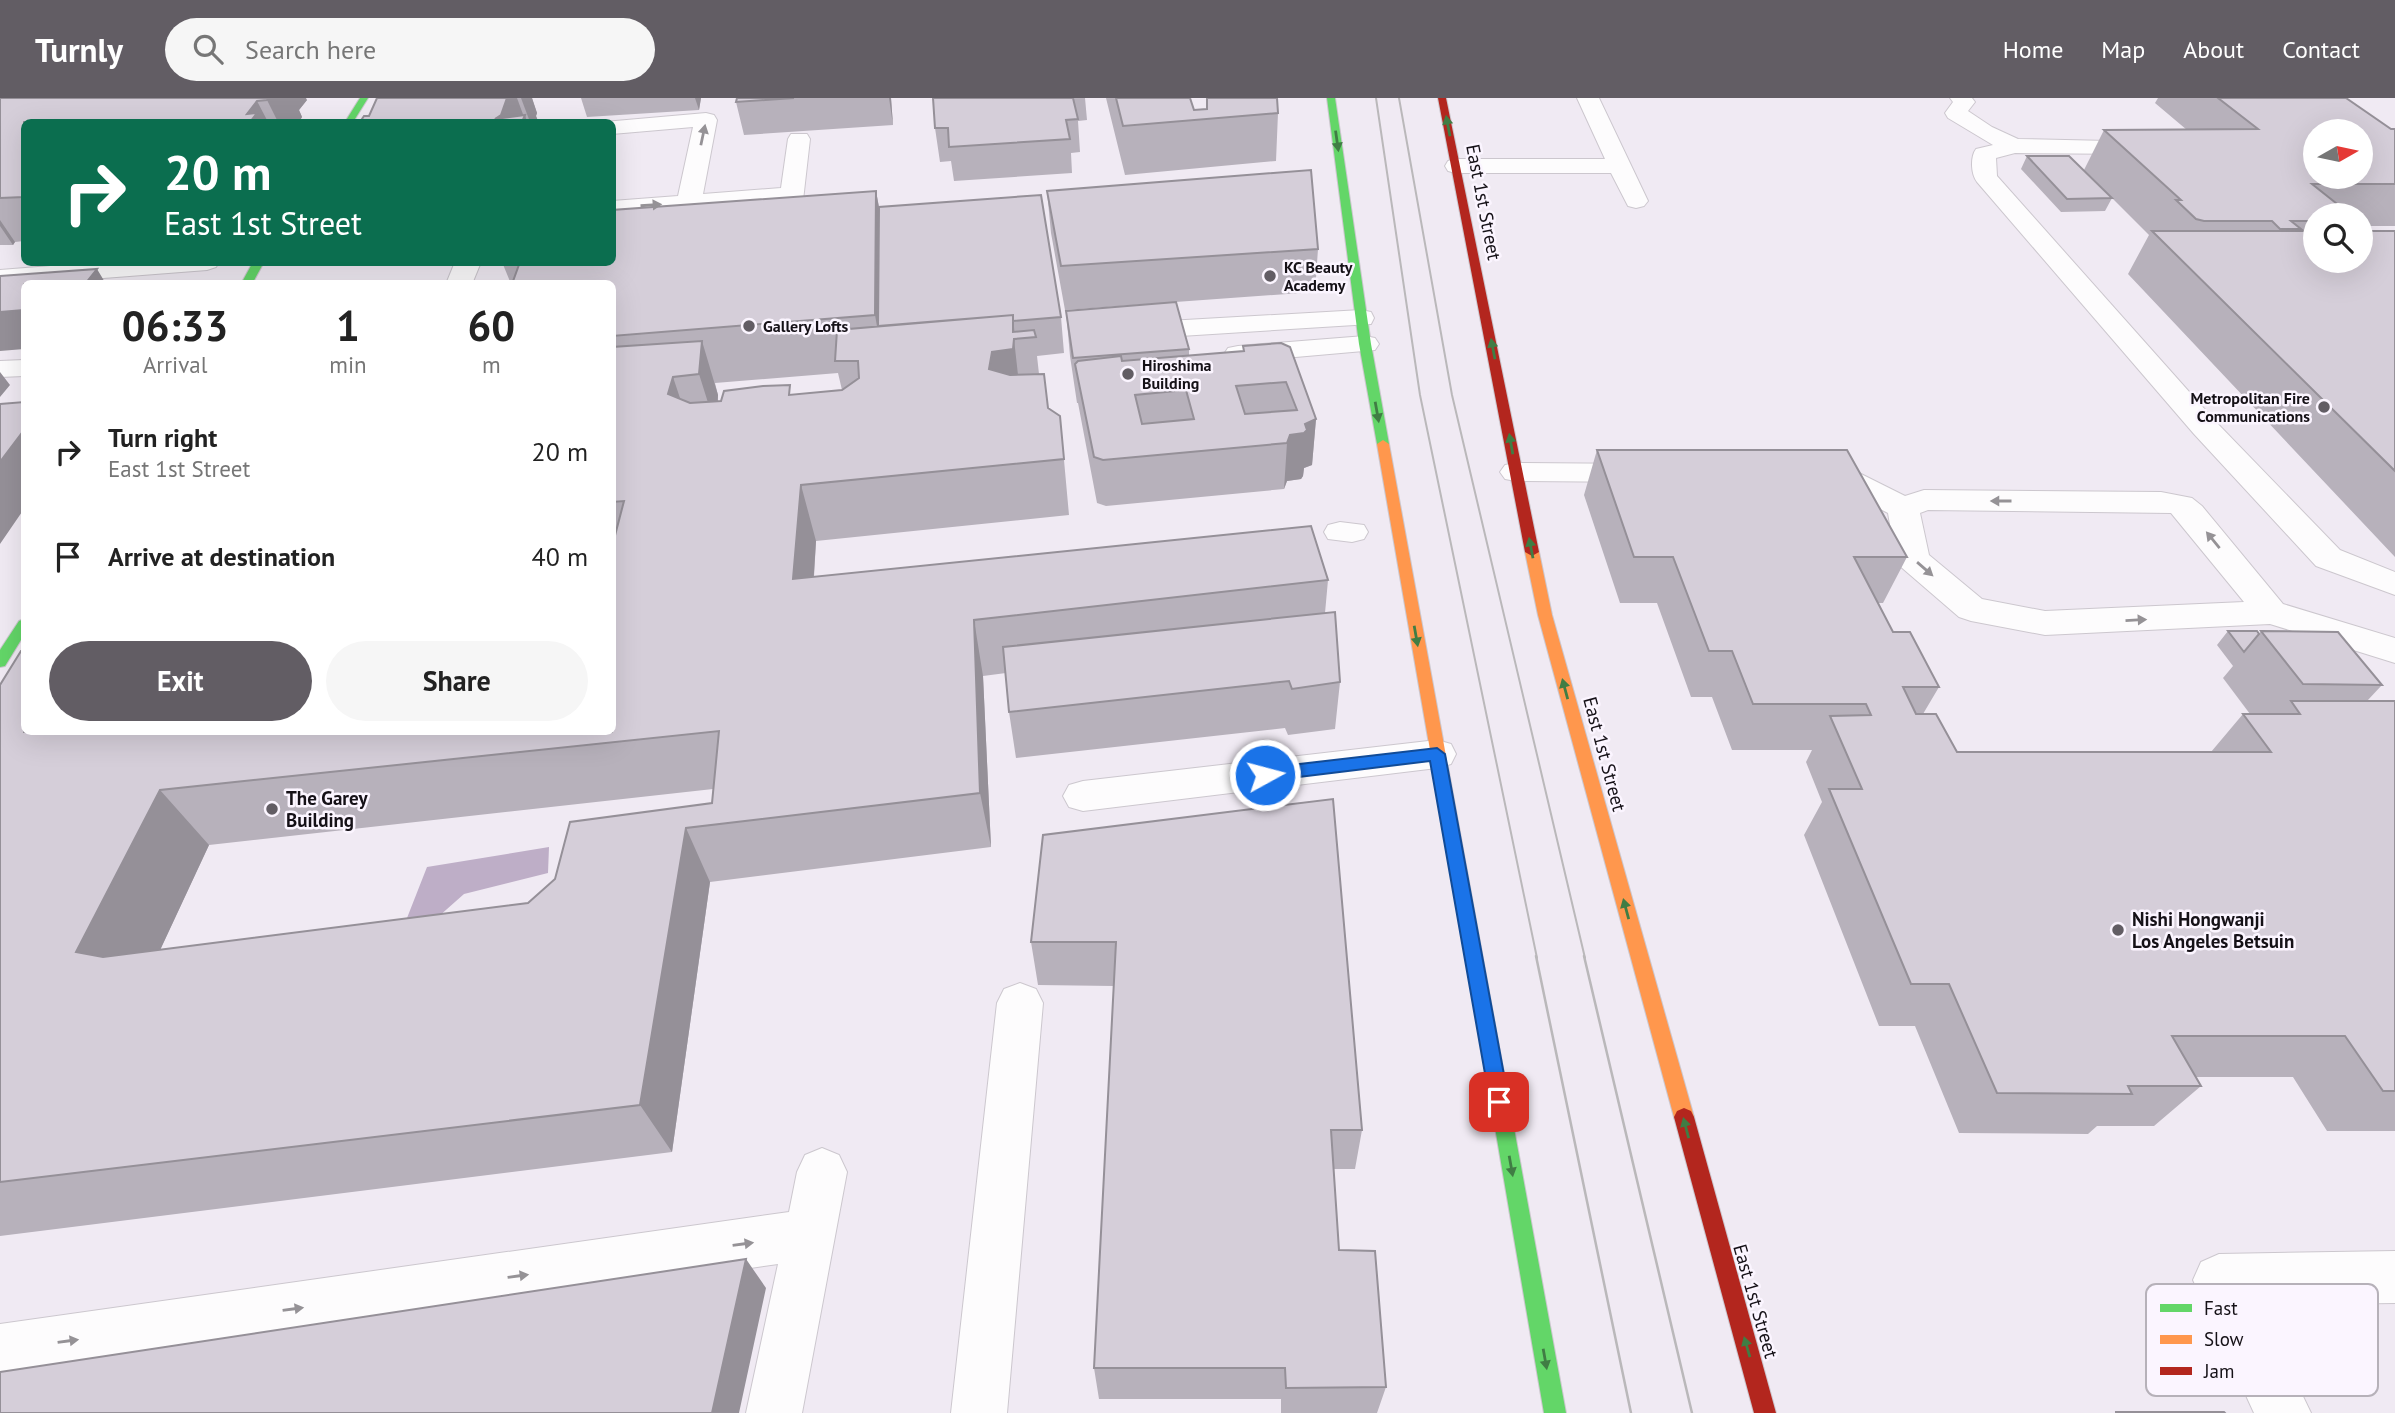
<!DOCTYPE html>
<style>
body{margin:0;font-family:"PT Sans",sans-serif;background:#f6f6f6;color:#222;height:100vh;display:flex;flex-direction:column;font-size:26px;white-space:nowrap}
*{box-sizing:border-box;margin:0}
p{font-size:23px;color:#767676}
.icon{flex:none;width:38px;height:38px;fill:none;stroke:currentColor;stroke-width:2;stroke-linecap:round;stroke-linejoin:round}
.map{position:relative;flex:1;overflow:hidden}
.panel{position:absolute;left:21px;top:182px;width:595px;height:455px;display:flex;flex-direction:column;background:#fff;border-radius:10px;box-shadow:0 7px 28px #0002}
.panel>*{flex:none}
.top-card{position:absolute;left:21px;top:21px;width:595px;height:147px;border-radius:10px;box-shadow:0 7px 28px #0002;background:#0b6e4f;color:#fff;overflow:hidden}
.needle{width:46px;rotate:81deg}
.buttons{position:absolute;left:2303px;top:21px;display:grid;gap:14px}
.buttons a{display:grid;place-items:center;width:70px;height:70px;border-radius:50%;background:#fff;box-shadow:0 7px 28px #0002;font-size:35px}
.pin{position:absolute;display:grid;place-items:center;width:60px;height:60px;color:#fff;margin:-30px;border-radius:14px;box-shadow:0 4px 10px #0006}
.me{position:absolute;width:77px;margin:-38px;rotate:83deg;stroke-linejoin:round;filter:drop-shadow(0 0 5px #0008)}
.turn{display:flex;align-items:center;gap:24px;height:147px;padding:0 28px;font-size:32px}
.turn .icon{width:91px;height:91px;stroke-width:2.5}
.turn b{display:block;font-size:49px;line-height:60px}
.eta{display:flex;justify-content:space-evenly;align-items:center;height:119px;text-align:center}
.eta b{font-size:42px;font-weight:800;line-height:49px}
.button{display:flex;gap:14px;margin-top:auto;padding:14px 28px}
.button a{flex:1;height:80px;border-radius:42px;background:#625d64;color:#fff;font-size:28px;font-weight:800;line-height:80px;text-align:center}
.button a+a{background:#f6f6f6;color:#222}
ul{padding:0;list-style:none}
li{display:flex;align-items:center;gap:21px;height:105px;padding:0 28px}
li div{flex:1}
li b{display:block;font-size:26px}
li em{font-style:normal}
header{display:flex;align-items:center;gap:42px;box-sizing:border-box;height:98px;padding:0 35px;background:#625d64;color:#fff}
header strong{font-size:33px}
nav{display:flex;gap:38px;margin-inline-start:auto;font-size:24px}
.search{width:490px;height:63px;background:#f6f6f6;display:flex;align-items:center;gap:18px;box-sizing:border-box;padding:0 24px;border-radius:38px;color:#767676;font-size:26px}
.map>svg:first-child{display:block}
</style>
<header>
<strong>Turnly</strong>
<div class="search"><svg class="icon" aria-label="search" viewBox="0 0 24 24"><circle cx="10" cy="10" r="6"/><path d="M15 15l6 6"/></svg>Search here</div>
<nav><a>Home</a><a>Map</a><a>About</a><a>Contact</a></nav>
</header>
<div class="map">
<svg width="2395" height="1315" viewBox="0 0 2395 1315">
<rect width="100%" height="100%" fill="#f0eaf3"/>
<path fill="#beaec7" d="M549,749l-1,26 -84,21 -26,23 -31,1 20,-51z"/>
<g fill="none" stroke-linecap="round" stroke-linejoin="round">
<defs>
<path id="lane" d="M1577,0h22l49,103 -4,5 -8,2 -8,-2 -17,-33h-155l-8,-2 -3,-5 3,-5 8,-2h149z
M1950,0h22l3,4 -7,9 24,16 26,12 136,3 3,5 -3,5 -8,2 -131,-1 -19,5 1,18 219,246 124,128 55,22v23l-79,-29 -122,-132 -217,-252c-6,-8 -7,-25 -1,-33l17,-4 -45,-27 -3,-5 8,-11z
M706,15l8,2 3,5 -14,74 78,-6 7,-49 3,-5h16l3,5 -9,79 -3,5 -9,2 -9,-2 -3,-5 2,-16 -167,13v-14l66,-5 15,-69 -81,7v-12h-8z
M455,164h26l-9,22h-26z
M1361,212l10,2 3,6 -3,6 -238,15 -10,-2 -4,-6 4,-6 10,-2z
M1365,238l10,2 4,6 -4,6 -137,12 -10,-2 -4,-6 4,-6 10,-2z
M24,262v16l-24,1v-16z
M1516,365l128,1 11,2 5,7 -5,7 -11,2 -128,-1 -11,-2 -5,-7 5,-7z
M1819,370l36,3 50,25 19,-6 237,2 31,6 10,8 81,98 112,34v25l-125,-39 -225,11 -74,-14 -12,-4 -58,-50 -5,-8 -8,-46 -50,-26 -30,-3 -5,-7 5,-7zM1928,412l243,3 73,89 -199,9 -63,-12 -53,-44 -9,-42z
M1437,642l14,4 5,10 -5,10 -14,4 -354,43 -14,-4 -6,-11 6,-11 14,-4z
M1020,885l16,6 7,14 -36,410h-56l46,-410 7,-14z
M822,1050l17,7 8,17 -45,241h-56l32,-149 -778,114v-54l789,-112 8,-40 8,-17z
M2395,1153v52l-136,2 52,108h-57l-61,-133 8,-18 18,-8z"/>
<path id="street" d="M101,164h118l-3,5 -9,3 -207,16v-16z
M1340,424l24,3 4,7 -4,7 -12,3 -24,-3 -4,-7 4,-7z"/>
<path id="fast" d="M360,0h8l-15,24h-8z
M1327,0h8l36,246 18,100 -6,4 -6,-4 -18,-100z
M253,164h11l-12,22h-11z
M24,521v16l-19,31 -5,1v-17l19,-29z
M1459,766l6,2 2,5 99,542h-22l-93,-542 2,-5z"/>
<path id="slow" d="M1383,342l6,4 78,427 -2,5 -6,2 -6,-2 -2,-5 -74,-427z
M1532,450l7,4 13,63 142,502 -3,6 -7,3 -7,-3 -3,-6 -136,-502 -13,-63z"/>
<path id="jam" d="M1438,0h8l93,454 -7,4 -7,-4z
M1684,1010l7,3 3,6 82,296h-22l-80,-296 3,-6z"/>
</defs>
<use href="#lane" stroke="#ccc7ce" stroke-width="2"/>
<use href="#street" stroke="#ccc7ce" stroke-width="2"/>
<use href="#fast" stroke="#ccc7ce" stroke-width="2"/>
<use href="#slow" stroke="#ccc7ce" stroke-width="2"/>
<use href="#jam" stroke="#ccc7ce" stroke-width="2"/>
<use href="#lane" fill="#fdfcfd" fill-rule="evenodd"/>
<use href="#street" fill="#fdfcfd" fill-rule="evenodd"/>
<use href="#fast" fill="#63d668" fill-rule="evenodd"/>
<use href="#slow" fill="#ff974d" fill-rule="evenodd"/>
<use href="#jam" fill="#b3261e" fill-rule="evenodd"/>
<path stroke="#bab8ba" stroke-width="2" d="M1376,0l44,297 117,563
M1399,0l53,297 133,563"/>
<path stroke="#bab8ba" stroke-width="2.5" d="M1536,858l95,457
M1584,858l108,457"/>
</g>
<path fill="#b7b1bb" fill-rule="evenodd" d="M0,0l307,2 -8,10 3,7 -3,5h-275v119l-9,1 -2,3h-13z
M377,0h155l5,15 -1,3 2,5 -1,1h-177l9,-6z
M581,0h120l-2,12 -112,7z
M737,0h154l2,27 -149,10 -8,-33z
M933,0h152l2,22 -9,1 2,31 -9,1 1,20 -118,8 -3,-20 -11,1 -5,-34z
M1106,0h84l4,12 84,3 -2,48 -151,14z
M2158,0h188l45,31h4v97h-34v-11h-46v46l80,-30v326l-267,-283 21,-39 -65,-65 20,-40h83l-32,-27z
M2027,58l85,42 -7,13 -44,1 -40,-43z
M876,93l3,16 182,110 3,36 -27,3 2,18 9,34 12,8 9,99 -253,26 -2,36 514,3 -3,33 15,69 -5,47 -47,6 -3,-7 -269,30 -7,-46 -3,-39 -23,3 8,171 -281,35 -38,270 -672,84v-551l612,47v-448h-101l-9,-22h110zM838,275l4,17 -124,11v-6l-3,-12zM713,691l-1,14 -184,100 -368,47 49,-105z
M1047,93l271,58 -3,43 -250,18 -14,-77z
M1066,213l123,38v7l54,-5v-5l38,-3 35,76 -4,46 -8,3 -1,8 -2,3 -14,2 -3,8 -178,17 -9,-3 -19,-100h-1l-7,-47z
M1597,352l310,107 -24,46h-5l15,29 46,55 -16,27 34,38h254l32,-38h7l-27,-36 10,-12 -16,-21 11,-14 31,3 2,-3 121,54 -15,16h28v430h-68l-34,-54h-97l5,9 -47,40h-57l-9,8 -129,-1 -44,-107h-36l-75,-191 18,-33 -16,-40 6,-12h-80l-20,-53h-21l-34,-94h-37l-36,-108z
M1043,737l319,295 -7,39h-22l6,81 47,137 -9,26h-96v-14h-182l-5,-31 20,-382 -76,-1 -7,-43z"/>
<path fill="#959098" d="M269,0h37l1,2 -8,10 3,7 -3,5h-21l-11,-22z
M507,0h10l7,19 1,-2 2,7h-30l-2,-3z
M521,0h11l5,15 -1,3 2,5 -1,1h-7z
M695,0h6l-2,12z
M889,0h2l2,27z
M257,3l11,21h-18l-3,-8z
M876,93l9,50 -7,91 -3,-17z
M0,122l15,22 -2,3 -13,-19z
M97,171l9,15h-21z
M24,212v39l-24,2v-39z
M1013,217l2,24h-1l6,54 -31,-24 3,-17z
M702,243l16,54 -2,33 -17,-54z
M0,274l10,13 -10,12z
M673,279l18,54 -23,-37z
M1316,321l-4,46 -8,3 -1,8 -2,3 -14,2 -3,8 3,-46 3,-8 15,-11z
M24,332v79l-24,35v-82z
M801,387l15,56 -6,93 -17,-55z
M974,522l9,56 8,171 -11,-54z
M160,692l49,55 -74,159 -59,-52z
M686,730l24,54 -38,270 -32,-47z
M746,1161l20,29 -27,125h-27z"/>
<path fill="#d5ced9" stroke="#959098" stroke-width="2" fill-rule="evenodd" d="M0,0h269l-2,2 -10,1 -10,13 10,-1 -7,9h-226v75l-24,1z
M377,0h130l-6,17 -6,4 30,-4 -3,7h-162l4,-6h5z
M737,0h57l-58,4z
M933,0h140l5,21 -12,1 4,19 -121,8 -1,-19h-13z
M1116,0h74l4,12 13,-1v-11h70l1,15 -155,13z
M2218,0h128l45,31h4v55h-83l39,31h-36v6h-24l10,8h-21l-8,-8h-68l-8,-2 -20,-19h5l-77,-70 154,-1zM2315,33h46v46h-46z
M2027,58h42l43,42 -45,1z
M1311,72l7,79 -257,17 -14,-75z
M876,93l-1,124 -263,21v-52h-100l8,-22h92v-52z
M1041,97l20,122 -48,4v-6l-135,11 1,-119z
M2152,133h163v30h46v-30h34v240z
M97,171l-12,15h-61v26l-24,2v-36z
M1176,204l13,47 -116,9 -7,-47z
M1013,217v17l21,-2 2,7 -22,2 -1,10 -21,3 -3,17 21,6 34,-1 4,34 12,8 4,43 -263,26 -8,94 518,-53 17,54 -354,40 6,173 -294,35 -46,277 -640,77v-497l21,-34h3v81h588v-185l12,-46 -12,1v-155l90,-6 -3,33 -26,3 -5,17 22,9 31,-2 3,-10 39,-5 27,-1 -1,10 53,-5 17,-12 -1,-17h-23l2,-31zM719,633l-7,72 -142,19 -15,57 -27,24 -425,54 -27,-5 84,-162z
M1281,245l9,4 26,72 -11,5 2,6 -3,3 -14,2 -3,8 -184,17 -9,-3 -19,-93 3,-3 43,-5 1,5 122,-10 -1,-5zM1286,284l11,28 -52,4 -9,-28zM1186,292l8,29 -52,5 -7,-29z
M24,304v28l-24,32v-58z
M1597,352h250l60,107h-53l39,75h17l29,55h-36l13,27h20l21,38h314l-28,-38h57l-9,-13h104v390h-12l-38,-55h-173l29,50h-73l4,8 -135,-1 -48,-109h-38l-82,-195h33l-32,-73 41,-1 -5,-11h-113l-21,-53h-23l-36,-94h-39z
M1335,514l5,70 -48,7 -3,-8 -280,31 -6,-65z
M2228,533h29l2,3 -15,18z
M2261,533l77,1 44,53 -79,-1z
M1333,701l29,331h-31l8,120 36,1 11,136 -100,1 -1,-20h-191l22,-426h-85l12,-107z
M746,1161l-34,154h-712v-41z
M2116,1314h108l1,1h-109z"/>
<defs><path id="oneway-solid" d="M-6-.8H1V-3.2L6.5 0L1 3.2V.8H-6Z" transform="scale(1.75)"/></defs>
<g fill="#407d44">
<use href="#oneway-solid" transform="translate(1448 28) rotate(-101)"/>
<use href="#oneway-solid" transform="translate(1337 43) rotate(82)"/>
<use href="#oneway-solid" transform="translate(1493 251) rotate(-101)"/>
<use href="#oneway-solid" transform="translate(1377 314) rotate(80)"/>
<use href="#oneway-solid" transform="translate(1511 346) rotate(-100)"/>
<use href="#oneway-solid" transform="translate(1531 450) rotate(-101)"/>
<use href="#oneway-solid" transform="translate(1416 538) rotate(80)"/>
<use href="#oneway-solid" transform="translate(1565 591) rotate(-105)"/>
<use href="#oneway-solid" transform="translate(1626 811) rotate(-105)"/>
<use href="#oneway-solid" transform="translate(1686 1030) rotate(-105)"/>
<use href="#oneway-solid" transform="translate(1511 1068) rotate(80)"/>
<use href="#oneway-solid" transform="translate(1747 1249) rotate(-106)"/>
<use href="#oneway-solid" transform="translate(1545 1261) rotate(80)"/>
</g>
<g fill="#959296">
<use href="#oneway-solid" transform="translate(703 37) rotate(-78)"/>
<use href="#oneway-solid" transform="translate(651 107) rotate(-4)"/>
<use href="#oneway-solid" transform="translate(2001 403) rotate(-180)"/>
<use href="#oneway-solid" transform="translate(2213 442) rotate(-129)"/>
<use href="#oneway-solid" transform="translate(1925 471) rotate(41)"/>
<use href="#oneway-solid" transform="translate(2136 522) rotate(-3)"/>
<use href="#oneway-solid" transform="translate(743 1146) rotate(-8)"/>
<use href="#oneway-solid" transform="translate(518 1178) rotate(-8)"/>
<use href="#oneway-solid" transform="translate(293 1211) rotate(-8)"/>
<use href="#oneway-solid" transform="translate(68 1243) rotate(-8)"/>
</g>
<path fill="#1a73e8" stroke="#114b97" stroke-width="2" d="M1437,650l8,6 64,348 -3,7 -7,2 -7,-2 -2,-7 -60,-341 -165,20 -8,-6 8,-7z"/>
<g fill="#625d64" stroke="#fbf5ff" stroke-width="2.5">
<circle cx="1270" cy="178" r="7"/>
<circle cx="749" cy="228" r="7"/>
<circle cx="1128" cy="276" r="7"/>
<circle cx="2324" cy="309" r="7"/>
<circle cx="272" cy="711" r="7"/>
<circle cx="2118" cy="832" r="7"/>
</g>
<g text-anchor="middle" stroke-width="5" stroke-linejoin="round" paint-order="stroke">
<g font-size="16" font-weight="bold" fill="#151117" stroke="#fbf5ff" text-anchor="start">
<text x="1284" y="175">KC Beauty<tspan x="1284" dy="18">Academy</tspan></text>
<text x="763" y="234">Gallery Lofts</text>
<text x="1142" y="273">Hiroshima<tspan x="1142" dy="18">Building</tspan></text>
<text x="2310" y="306" text-anchor="end">Metropolitan Fire<tspan x="2310" dy="18">Communications</tspan></text>
</g>
<g font-size="19" fill="#151117" stroke="#fbf5ff">
<text transform="translate(1484 104) rotate(79)" y="7">East 1st Street</text>
<text transform="translate(1605 656) rotate(75)" y="7">East 1st Street</text>
<text transform="translate(1756 1203) rotate(74)" y="7">East 1st Street</text>
</g>
<g font-size="19" font-weight="bold" fill="#151117" stroke="#fbf5ff" text-anchor="start">
<text x="286" y="707">The Garey<tspan x="286" dy="22">Building</tspan></text>
<text x="2132" y="828">Nishi Hongwanji<tspan x="2132" dy="22">Los Angeles Betsuin</tspan></text>
</g>
</g>
<rect x="2146" y="1186" width="232" height="112" rx="10" fill="#fbf5ff" stroke="#b6b1b9" stroke-width="2"/>
<rect x="2160" y="1206" width="32" height="8" fill="#63d668"/>
<rect x="2160" y="1237" width="32" height="9" fill="#ff974d"/>
<rect x="2160" y="1269" width="32" height="8" fill="#b3261e"/>
<g font-size="19" fill="#151117">
<text x="2204" y="1217">Fast</text>
<text x="2204" y="1248">Slow</text>
<text x="2204" y="1280">Jam</text>
</g>
</svg>
<div class="buttons">
<a><svg class="needle" viewBox="-14 -14 28 28"><path d="M0-13l5 13h-10z" fill="#e53935"/><path d="M0 13l5-13h-10z" fill="#767676"/></svg></a>
<a><svg class="icon" aria-label="search" viewBox="0 0 24 24"><circle cx="10" cy="10" r="6"/><path d="M15 15l6 6"/></svg></a>
</div>
<div class="pin" style="left:1499px;top:1004px;background:#d93025"><svg class="icon" aria-label="arrive" viewBox="0 0 24 24"><path d="M6 21V4h12l-3 4 3 4H6"/></svg></div>
<svg class="me" style="left:1265px;top:677px" viewBox="-20 -20 40 40"><circle r="17" fill="#1a73e8" stroke="#fff" stroke-width="3"/><path d="M0-11L8 9 0 5-8 9z" fill="#fff"/></svg>
<div class="top-card">
<div class="turn"><svg class="icon" aria-label="right" viewBox="0 0 24 24"><path d="M7 20v-9h11M14 6l5 5-5 5"/></svg><div><b>20 m</b>East 1st Street</div></div>
</div>
<section class="panel">
<div class="eta">
<div><b>06:33</b><p>Arrival</p></div>
<div><b>1</b><p>min</p></div>
<div><b>60</b><p>m</p></div>
</div>
<ul>
<li><svg class="icon" aria-label="right" viewBox="0 0 24 24"><path d="M7 20v-9h11M14 6l5 5-5 5"/></svg><div><b>Turn right</b><p>East 1st Street</p></div><em>20 m</em></li>
<li><svg class="icon" aria-label="arrive" viewBox="0 0 24 24"><path d="M6 21V4h12l-3 4 3 4H6"/></svg><div><b>Arrive at destination</b></div><em>40 m</em></li>
</ul>
<div class="button"><a>Exit</a><a>Share</a></div>
</section>
</div>
